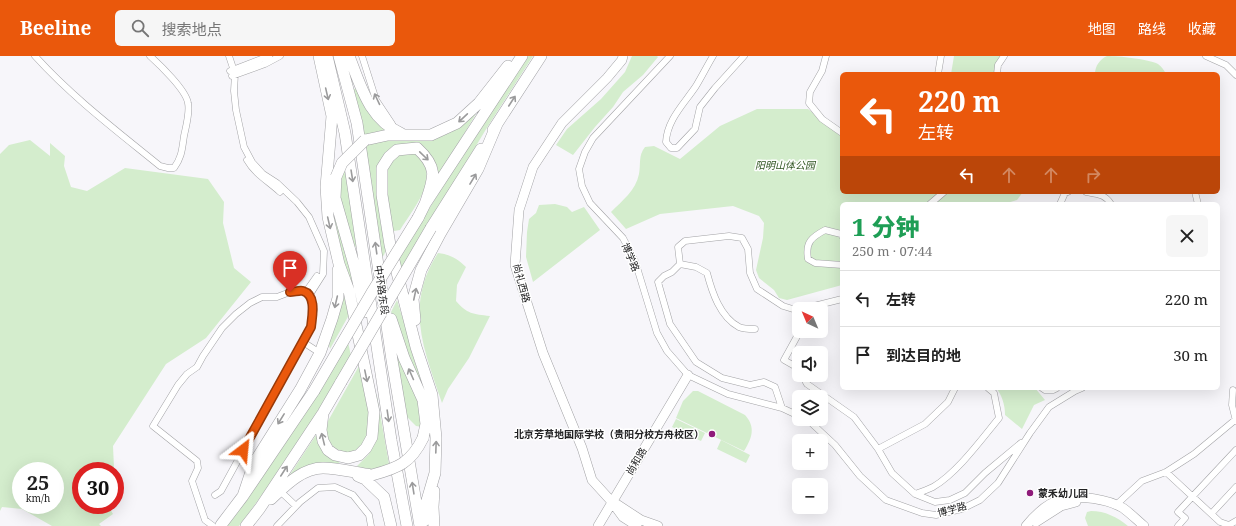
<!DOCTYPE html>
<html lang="zh">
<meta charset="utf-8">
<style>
body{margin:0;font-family:"Noto Serif","Noto Sans SC",serif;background:#f6f6f6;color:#222;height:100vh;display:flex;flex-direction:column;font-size:15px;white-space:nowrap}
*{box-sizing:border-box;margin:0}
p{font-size:13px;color:#767676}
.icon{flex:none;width:22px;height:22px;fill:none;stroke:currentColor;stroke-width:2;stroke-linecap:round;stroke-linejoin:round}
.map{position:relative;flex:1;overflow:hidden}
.drawer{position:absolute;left:840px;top:146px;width:380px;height:188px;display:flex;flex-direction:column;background:#fff;border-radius:6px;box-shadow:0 4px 16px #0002}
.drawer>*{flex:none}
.guide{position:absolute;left:840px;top:16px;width:380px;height:122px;border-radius:6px;box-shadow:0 4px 16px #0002;background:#ea580c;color:#fff;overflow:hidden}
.needle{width:26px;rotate:316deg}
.buttons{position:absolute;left:792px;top:246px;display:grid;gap:8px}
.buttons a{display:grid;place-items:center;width:36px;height:36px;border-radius:6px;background:#fff;box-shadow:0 4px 16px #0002;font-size:20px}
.speed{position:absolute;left:12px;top:406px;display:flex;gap:8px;font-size:20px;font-weight:700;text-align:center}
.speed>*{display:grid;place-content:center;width:52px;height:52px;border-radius:50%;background:#fff;box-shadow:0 4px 16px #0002;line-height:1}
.speed small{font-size:10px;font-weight:400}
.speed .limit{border:6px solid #d22;background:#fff;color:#111}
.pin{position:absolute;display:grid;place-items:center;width:34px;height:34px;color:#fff;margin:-41px -17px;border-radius:50% 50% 50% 0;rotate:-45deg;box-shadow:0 0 4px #0007}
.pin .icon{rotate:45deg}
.me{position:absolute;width:44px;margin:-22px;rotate:29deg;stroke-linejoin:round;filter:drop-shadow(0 0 3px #0008)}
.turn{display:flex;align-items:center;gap:14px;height:84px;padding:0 12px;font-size:18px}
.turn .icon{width:52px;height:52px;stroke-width:2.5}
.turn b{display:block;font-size:28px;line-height:34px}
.lanes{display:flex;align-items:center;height:38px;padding:0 12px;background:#0003;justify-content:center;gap:20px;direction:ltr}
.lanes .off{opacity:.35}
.round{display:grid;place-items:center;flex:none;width:42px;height:42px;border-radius:6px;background:#f6f6f6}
.headline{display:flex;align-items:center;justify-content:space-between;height:68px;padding:0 12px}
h1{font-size:24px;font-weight:800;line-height:30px;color:#1e9e55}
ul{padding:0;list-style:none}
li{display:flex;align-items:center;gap:12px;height:56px;padding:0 12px;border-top:1px solid #e0e0e0}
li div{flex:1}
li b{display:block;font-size:15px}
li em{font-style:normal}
header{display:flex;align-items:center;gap:24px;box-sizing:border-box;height:56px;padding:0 20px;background:#ea580c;color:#fff}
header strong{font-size:19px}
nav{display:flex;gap:22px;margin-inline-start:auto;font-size:14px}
.search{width:280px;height:36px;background:#f6f6f6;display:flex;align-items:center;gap:10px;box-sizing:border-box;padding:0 14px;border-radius:6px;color:#767676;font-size:15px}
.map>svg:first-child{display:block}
</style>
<header>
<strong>Beeline</strong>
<div class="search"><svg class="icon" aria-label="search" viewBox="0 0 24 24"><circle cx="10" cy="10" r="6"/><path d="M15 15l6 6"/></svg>搜索地点</div>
<nav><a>地图</a><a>路线</a><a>收藏</a></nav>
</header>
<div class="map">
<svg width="1236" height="470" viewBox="0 0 1236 470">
<rect width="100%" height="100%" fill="#f7f6fa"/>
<path fill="#d4edcd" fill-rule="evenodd" d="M527,0h6l-45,70 -88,146 -4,-9 79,-129z
M632,0h25l1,1 -15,18 -20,17 -10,15 -18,20 -22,28 -17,-10 11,-16 34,-30 24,-27z
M954,0h46l-5,10v8h-44z
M1107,0c11,0 42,3 51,8 4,3 6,6 8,10h-71c0,-8 5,-15 12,-18z
M353,32l4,2 11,22 19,20 -25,7z
M480,51l-41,69 -2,-9 -13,-19 -39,7 -7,40 2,24 6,31 -2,5 -2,2 -19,-111 11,-5 57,-1 18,-7 20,-14z
M757,53h51l19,15 15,10v58h181l-6,8 -10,3v1h-165v81l-55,15 -8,-2 -5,-8 -15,-12 -3,-8 7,-32 1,-15 -5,-7 -26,-10 -73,8 -34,15 -15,-17c11,-11 25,-22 28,-38 2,-10 -1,-18 6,-27l9,-1 26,13 40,-33z
M30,84l20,16v-13l15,13 -1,10 7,21 16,4 38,-23 83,11 16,23 -1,21 11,45 17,14 -45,56 -40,26 -53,82 1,22 -3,3h-30v34h27l5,9 -14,10 2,2h-49l-30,-17 -20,-2 -2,4v-357l9,-9zM21,415h34v34h-34z
M402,96c3,0 9,-1 12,1 14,4 14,22 11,34 -5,15 -17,30 -25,43l-6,1 -4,-6 -4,-55 5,-11z
M345,110l12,80 -2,1 -13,-35 -4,-30z
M555,148l12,3 5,5 12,-5 16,23 -67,52 -7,-25 1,-25 2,-13 7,-6 3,-8z
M332,152l28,88 -5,6 -23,-85z
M438,197c11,1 20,6 28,14l-9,18 -1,16c11,13 17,13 34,15l-21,42 -21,31 -6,14c-18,-53 -38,-98 -4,-150z
M342,225l8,32 -20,36 -1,-4c7,-21 11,-42 13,-64z
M397,244l4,13 29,85 -27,-48 -12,-38z
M348,286l3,14c-34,58 -71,116 -112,170h-15z
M394,289l27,57 1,25 -6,-1 -8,-8 -5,-8z
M359,310h2l6,31 2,22 -1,19 -10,13 -11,2 -11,-4 -6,-6 -4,-11 2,-11z
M373,331l4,9 12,68c-8,5 -24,7 -32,2l12,-12 5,-18z
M996,332h39l10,12 -11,5 -12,24 -17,-14c0,-10 -3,-20 -9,-27z
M693,335h5l47,24c11,12 7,23 -1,36l-68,-33 7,-17z
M676,363l29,14 -4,8 -29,-14z
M318,376l1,13 10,12 11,5 -4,3 -32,4 -15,7z
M721,384l29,15 -4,8 -29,-14z
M1091,455c14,0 26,6 37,15h-40l-3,-8 2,-6z"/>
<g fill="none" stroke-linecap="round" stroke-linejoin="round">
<defs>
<path id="street" d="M35,0c37,41 82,75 125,110l8,2h6c8,-11 8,-19 10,-32 2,-10 6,-23 4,-33 -2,-13 -28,-38 -38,-47
M229,0l6,18 -1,17 2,19 8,37 8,15 11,12 14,9 20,19 12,15 15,34 -1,23 -14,22
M362,0l14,44 16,24
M670,0l-77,82 -8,14 -6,17 3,17 8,17 33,35 12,23 22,72 10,18 21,24 40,19 54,14 17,8
M713,0c-6,10 -11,20 -17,30 -12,18 -29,34 -30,56l5,6h6l18,-19 5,-22 15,-19 29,-32
M826,0l-4,15 -12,21 -1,11 13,16 20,14
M1206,0l20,9 10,10
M230,15l39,-15
M938,18l3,-18
M997,18l1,-9 6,-9
M232,20l33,-12 15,-8
M247,104c8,14 21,21 33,32
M1086,136c11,2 19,2 25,12
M1195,136l3,12
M930,148l14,-12
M1060,148l5,-11 3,-1
M842,180l-1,-2 -16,-4c-13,7 -20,12 -17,29l7,4 27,2
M680,208l-2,-17 7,-6 44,-5 13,2 6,11 2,24 7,16 26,17 13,4h3
M305,237l12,-17
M802,253l40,-10
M755,273c-5,0 -12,0 -16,-2 -19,-10 -27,-35 -32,-54l-11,-6 -16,-3 -8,8 -8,4 -6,6 12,42 26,38 26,16 28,7 14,-3 11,5 7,21
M303,286l17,11
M799,314l-1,-2 -14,-8 16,-29
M802,319l5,9 47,33 24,32 14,24 23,21 20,8 15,-2 15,-7 20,-20 36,-30
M1042,332l3,2h8l4,-2
M1233,334l-1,15 4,16
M807,363l28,26 25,31 26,24 36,13 14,2 26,-6 18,-9 18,-17 32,-50 19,-26 26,-16 7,-3
M878,393l47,-25 23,-22 7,-14
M1166,416l54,50 9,3 7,-4
M280,435l16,15
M915,438c6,-2 12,-4 18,-7 24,-14 48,-47 66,-69l-5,-25 -6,-5
M1116,449l26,-24 24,-9 28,-18 41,-34
M1212,457l24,-26
M213,470l-8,-6 -13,-39 6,-13 -1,-7 -44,-35 25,-41 9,-11 10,-7 6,-11 19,-28 14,-14 14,-11 12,-6h15l13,-5 13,-1 6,5 5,14 -3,17 -90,164 -6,4
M277,470l23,-24 18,-14 17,-1 18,8 16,20 2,11
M1178,470l7,-8 -7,-6 58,-62"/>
<path id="secondary" d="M623,0l-1,4 -15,18 -45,45 -29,44 -14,43 -4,55 28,88 39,95 10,32 20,22 11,15 14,9
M615,447l26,17 17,6
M1036,466l25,-16 15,-4
M598,470l90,-151
M1026,470c9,-11 22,-24 37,-27 18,-4 44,0 60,9 7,5 14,12 21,18"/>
<path id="highway" d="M319,0l13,60 -6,71 2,30 11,47 10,27 25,121 -2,25 -6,11 -7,7 -11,3 -13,-3 -7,-5 -5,-9 -2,-11 2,-17
M327,0l18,77 46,307 16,86
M339,0l18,67 35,237 28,166
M349,0c12,31 20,63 53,78
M493,74l48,-74
M365,84l23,-5h43l26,-12 22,-20 29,-37
M336,121l-1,21 20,70 10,44
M418,162l7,-14 97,-148
M431,172l50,-79
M391,263l13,39 19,42 3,24 -3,14
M415,264l-2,-21 8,-29 19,-36 38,-65 19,-45
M358,420l7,3 19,18 7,29
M434,435l-1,16 1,19
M243,440l11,-33 46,-73 20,-37 12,-34 6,-21v-28
M271,443c14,-13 31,-31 52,-31 16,0 33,5 49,7
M424,465l-1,-7 12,-41 1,-35 -4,-43 -16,-48 -26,-102 -8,-50v-27l7,-11 8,-7 20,-2c22,20 17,30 8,56
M221,469l22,-29 71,-105
M246,470l14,-18 63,-95 18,-31"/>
</defs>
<use href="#street" stroke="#a2a2a5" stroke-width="7"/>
<use href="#secondary" stroke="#a2a2a5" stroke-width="10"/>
<use href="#highway" stroke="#a2a2a5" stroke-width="12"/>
<use href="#street" stroke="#fff" stroke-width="6"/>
<use href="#secondary" stroke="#fff" stroke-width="9"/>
<use href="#highway" stroke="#fff" stroke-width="11"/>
<defs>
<path id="highway-bridge" d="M336,121l6,-14 23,-23
M341,326l90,-154
M314,335l57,-97 47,-76
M372,419c26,-7 39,-12 51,-37"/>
</defs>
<use href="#highway-bridge" stroke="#a2a2a5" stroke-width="12" stroke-linecap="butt"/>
<use href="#highway-bridge" stroke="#fff" stroke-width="11"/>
</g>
<defs><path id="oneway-shaft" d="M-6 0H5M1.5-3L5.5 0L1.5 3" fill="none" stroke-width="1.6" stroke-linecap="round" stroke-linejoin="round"/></defs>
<g stroke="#9b9b9c">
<use href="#oneway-shaft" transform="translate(327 38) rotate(77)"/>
<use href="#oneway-shaft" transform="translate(377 43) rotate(-115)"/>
<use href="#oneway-shaft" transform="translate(512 45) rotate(-57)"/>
<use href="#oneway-shaft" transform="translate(463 62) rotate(137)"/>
<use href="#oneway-shaft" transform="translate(424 100) rotate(44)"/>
<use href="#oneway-shaft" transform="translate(352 120) rotate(81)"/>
<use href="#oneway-shaft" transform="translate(473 123) rotate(-59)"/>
<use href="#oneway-shaft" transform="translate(329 167) rotate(77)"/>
<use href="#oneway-shaft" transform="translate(376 192) rotate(-98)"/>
<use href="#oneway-shaft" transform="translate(415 238) rotate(-78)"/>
<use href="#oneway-shaft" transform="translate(336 246) rotate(103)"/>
<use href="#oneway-shaft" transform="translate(411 318) rotate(-114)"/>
<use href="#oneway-shaft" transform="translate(366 320) rotate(78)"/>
<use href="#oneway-shaft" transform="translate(388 360) rotate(82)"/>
<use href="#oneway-shaft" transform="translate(281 363) rotate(122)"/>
<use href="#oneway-shaft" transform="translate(323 383) rotate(-104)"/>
<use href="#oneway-shaft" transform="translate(436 391) rotate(-88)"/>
<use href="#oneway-shaft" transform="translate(284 415) rotate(-57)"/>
<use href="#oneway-shaft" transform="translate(413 432) rotate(-99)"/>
</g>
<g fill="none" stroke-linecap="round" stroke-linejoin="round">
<defs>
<path id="route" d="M243,394l68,-123c1,-10 6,-32 -8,-36 -3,-1 -9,1 -13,1"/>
</defs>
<use href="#route" stroke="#983908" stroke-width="10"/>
<use href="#route" stroke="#ea580c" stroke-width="7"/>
</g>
<g fill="#8f1b7a" stroke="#fff" stroke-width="1.5">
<circle cx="712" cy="378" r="4"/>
<circle cx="1030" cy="437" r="4"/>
</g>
<g text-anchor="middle" stroke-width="3" stroke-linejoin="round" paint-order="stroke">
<g font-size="10" font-style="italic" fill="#2e5420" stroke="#fff">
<text x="785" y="113">阳明山体公园</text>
</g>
<g font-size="10" fill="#212122" stroke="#fff">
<text transform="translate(631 201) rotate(67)" y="4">博学路</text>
<text transform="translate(522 227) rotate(75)" y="4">尚礼西路</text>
<text transform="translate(382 234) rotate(82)" y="4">中环路东段</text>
<text transform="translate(636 405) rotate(-59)" y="4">尚和路</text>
<text transform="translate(952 453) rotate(-15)" y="4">博学路</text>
</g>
<g font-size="10" font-weight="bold" fill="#212122" stroke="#fff" text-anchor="end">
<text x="704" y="382">北京芳草地国际学校（贵阳分校方舟校区）</text>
<text x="1038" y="441" text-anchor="start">蒙禾幼儿园</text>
</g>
</g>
</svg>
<div class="buttons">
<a><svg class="needle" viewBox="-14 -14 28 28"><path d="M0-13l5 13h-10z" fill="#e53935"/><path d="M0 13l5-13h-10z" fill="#767676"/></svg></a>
<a><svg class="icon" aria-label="sound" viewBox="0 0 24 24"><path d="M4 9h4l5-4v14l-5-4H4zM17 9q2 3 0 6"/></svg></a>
<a><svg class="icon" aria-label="layers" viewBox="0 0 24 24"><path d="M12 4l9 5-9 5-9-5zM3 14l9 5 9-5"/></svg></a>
<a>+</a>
<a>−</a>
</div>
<div class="speed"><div>25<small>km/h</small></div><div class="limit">30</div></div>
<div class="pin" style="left:290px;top:236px;background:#d93025"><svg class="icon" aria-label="arrive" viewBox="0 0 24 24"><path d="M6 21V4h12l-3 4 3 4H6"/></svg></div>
<svg class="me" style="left:243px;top:394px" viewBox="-20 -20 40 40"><path d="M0-17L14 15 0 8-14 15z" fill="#ea580c" stroke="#fff" stroke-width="4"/></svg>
<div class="guide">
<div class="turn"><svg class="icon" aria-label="left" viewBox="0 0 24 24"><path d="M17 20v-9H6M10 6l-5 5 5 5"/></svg><div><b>220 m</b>左转</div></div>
<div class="lanes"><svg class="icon" aria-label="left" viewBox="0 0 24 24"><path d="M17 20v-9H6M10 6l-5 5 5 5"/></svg><svg class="icon off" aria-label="ahead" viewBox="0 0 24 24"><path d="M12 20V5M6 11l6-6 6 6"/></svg><svg class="icon off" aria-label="ahead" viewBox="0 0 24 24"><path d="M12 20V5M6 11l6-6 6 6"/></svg><svg class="icon off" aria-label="right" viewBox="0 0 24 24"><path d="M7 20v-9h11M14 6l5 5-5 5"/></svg></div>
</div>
<section class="drawer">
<div class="headline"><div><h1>1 分钟</h1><p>250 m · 07:44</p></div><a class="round"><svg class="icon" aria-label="close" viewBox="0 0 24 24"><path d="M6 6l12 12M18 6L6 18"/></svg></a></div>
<ul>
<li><svg class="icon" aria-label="left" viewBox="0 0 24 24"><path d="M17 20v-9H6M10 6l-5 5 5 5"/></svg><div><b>左转</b></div><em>220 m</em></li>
<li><svg class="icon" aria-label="arrive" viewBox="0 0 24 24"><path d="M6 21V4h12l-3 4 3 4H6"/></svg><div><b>到达目的地</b></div><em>30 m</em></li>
</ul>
</section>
</div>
